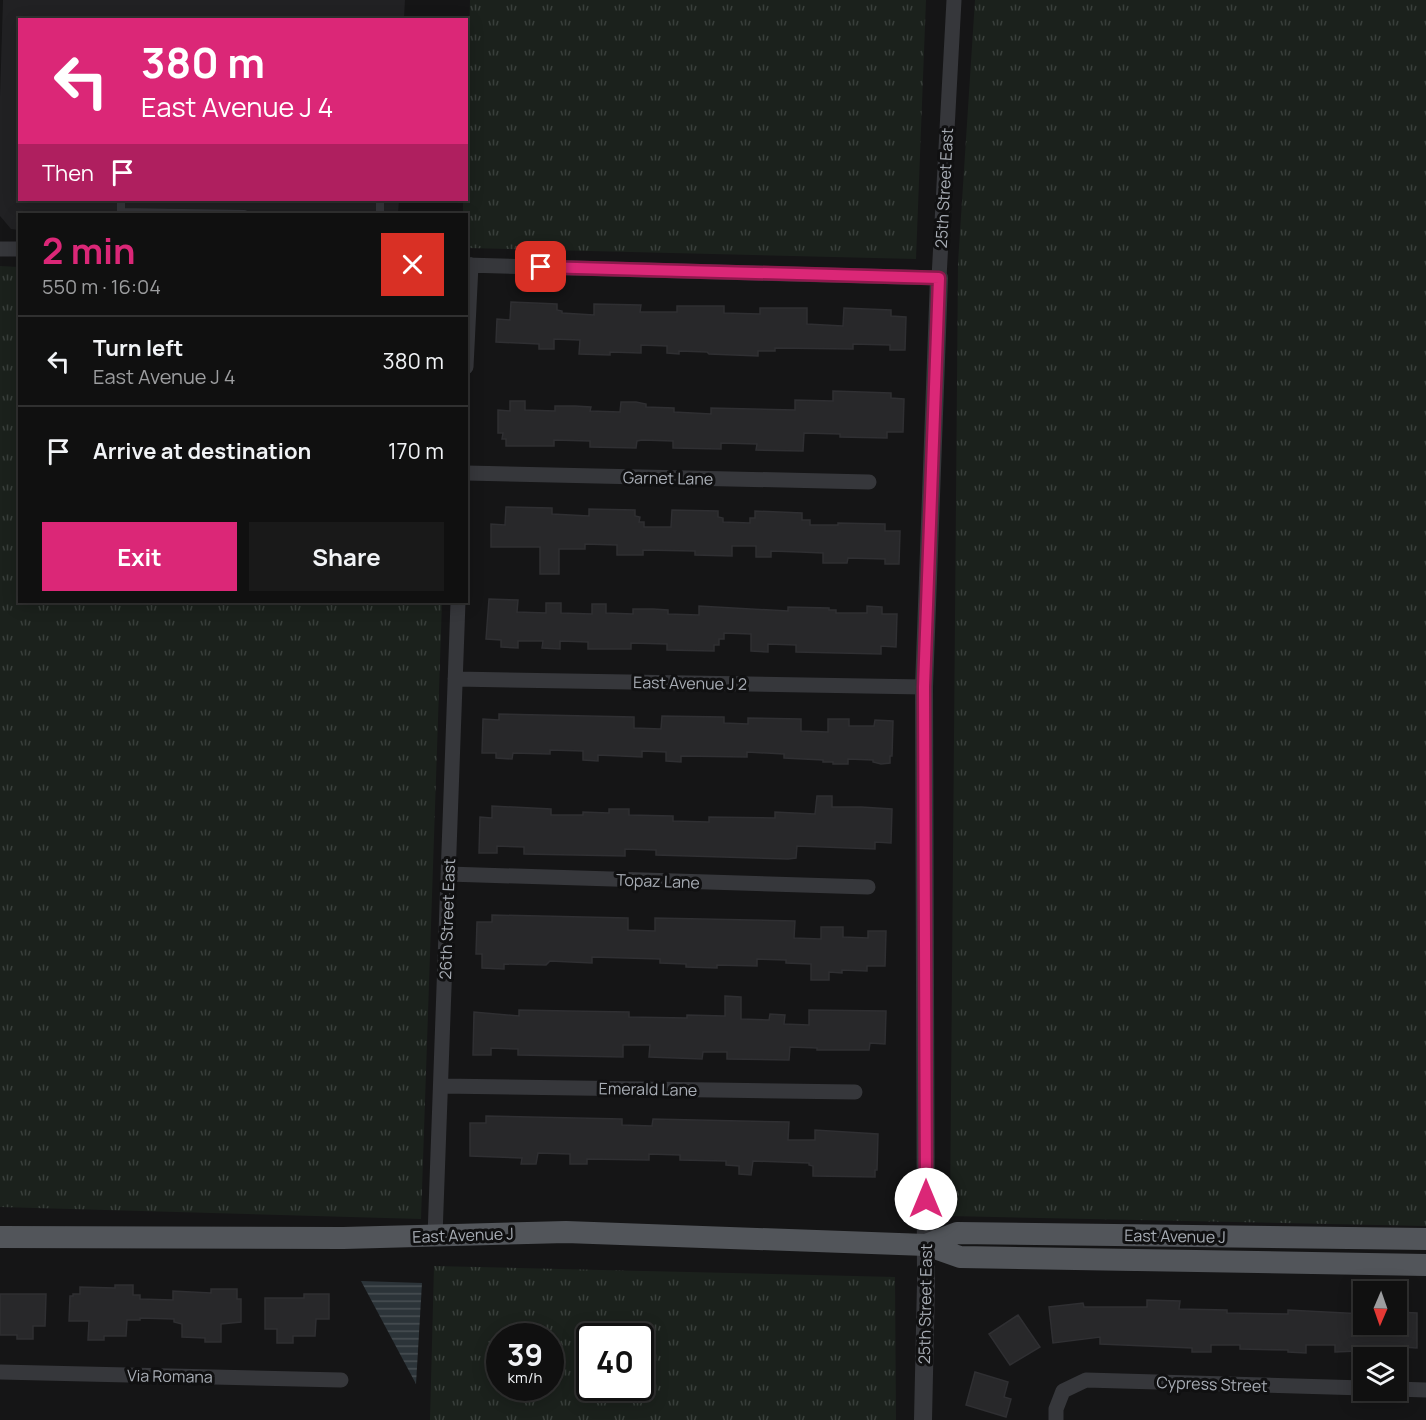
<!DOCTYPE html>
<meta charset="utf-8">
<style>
body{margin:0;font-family:Manrope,sans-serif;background:#191919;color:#f1f3f6;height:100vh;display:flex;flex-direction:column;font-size:22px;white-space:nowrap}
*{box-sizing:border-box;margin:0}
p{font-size:20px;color:#9c9d9f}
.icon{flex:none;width:33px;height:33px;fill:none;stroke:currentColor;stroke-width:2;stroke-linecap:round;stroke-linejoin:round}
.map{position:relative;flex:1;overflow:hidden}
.drawer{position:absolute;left:18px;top:213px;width:450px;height:390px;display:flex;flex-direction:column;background:#101010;border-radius:0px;box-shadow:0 3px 15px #0003,0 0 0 2px #303030}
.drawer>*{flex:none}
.top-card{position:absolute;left:18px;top:18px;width:450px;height:183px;border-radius:0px;box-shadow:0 3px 15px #0003,0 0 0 2px #303030;background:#db2777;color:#fff;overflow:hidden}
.needle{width:39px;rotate:182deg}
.fabs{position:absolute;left:1353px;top:1281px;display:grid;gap:12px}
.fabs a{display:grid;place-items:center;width:54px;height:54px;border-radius:0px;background:#101010;box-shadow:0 3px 15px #0003,0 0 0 2px #303030;font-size:30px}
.speed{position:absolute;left:486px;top:1323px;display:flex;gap:12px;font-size:30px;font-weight:700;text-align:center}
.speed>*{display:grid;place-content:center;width:78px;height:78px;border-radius:50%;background:#101010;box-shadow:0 3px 15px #0003,0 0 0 2px #303030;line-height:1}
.speed small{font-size:15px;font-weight:400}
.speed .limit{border:3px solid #111;border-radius:9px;background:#fff;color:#111}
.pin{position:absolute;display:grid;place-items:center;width:51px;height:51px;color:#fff;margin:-26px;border-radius:12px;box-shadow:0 3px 9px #0006}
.me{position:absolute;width:66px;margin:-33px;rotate:0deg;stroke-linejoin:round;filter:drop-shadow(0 0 4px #0008)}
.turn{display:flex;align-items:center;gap:21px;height:126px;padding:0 24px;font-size:27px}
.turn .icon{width:78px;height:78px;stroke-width:2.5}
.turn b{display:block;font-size:42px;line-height:51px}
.then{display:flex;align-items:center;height:57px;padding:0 24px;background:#0003;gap:12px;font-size:22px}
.round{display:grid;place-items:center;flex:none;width:63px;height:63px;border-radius:0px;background:#191919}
.overview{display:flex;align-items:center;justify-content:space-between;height:102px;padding:0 24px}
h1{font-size:36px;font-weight:700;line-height:45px;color:#db2777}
.action{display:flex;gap:12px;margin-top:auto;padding:12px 24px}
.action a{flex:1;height:69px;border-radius:0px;background:#db2777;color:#fff;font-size:24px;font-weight:700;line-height:69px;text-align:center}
.action a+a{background:#191919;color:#f1f3f6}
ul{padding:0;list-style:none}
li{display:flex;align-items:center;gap:18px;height:90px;padding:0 24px;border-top:2px solid #303030}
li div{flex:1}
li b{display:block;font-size:22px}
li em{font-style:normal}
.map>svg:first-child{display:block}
</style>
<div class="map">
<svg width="1426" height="1420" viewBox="0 0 1426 1420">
<defs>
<pattern id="grass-tufts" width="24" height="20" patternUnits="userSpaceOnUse" patternTransform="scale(1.5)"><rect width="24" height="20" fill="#1b211c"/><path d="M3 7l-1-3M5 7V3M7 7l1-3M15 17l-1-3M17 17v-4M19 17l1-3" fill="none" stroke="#393f3b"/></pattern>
<pattern id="water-rules" width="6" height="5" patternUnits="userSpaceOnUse" patternTransform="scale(1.5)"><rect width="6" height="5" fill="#2c3439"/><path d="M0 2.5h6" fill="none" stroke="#484f53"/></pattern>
</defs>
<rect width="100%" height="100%" fill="#151516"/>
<path fill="#212123" d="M3,0h402l-1,19 -384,1v180h379l-1,14h-378l-1,16 -8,-1 -11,-13v-120z"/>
<path fill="url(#grass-tufts)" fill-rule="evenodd" d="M470,0h456l-10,259 -449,-11 -1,-34h-3v-14h3l1,-91z
M975,0h451v1226l-476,-10 8,-953z
M0,266l19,1 1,335h422l-21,617 -421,-12z
M434,1266l461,11 1,143h-466zM500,1336h50v52h-50zM590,1336h50v52h-50z"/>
<path fill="url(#water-rules)" d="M361,1281l61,2 -6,101z"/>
<path fill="#28282a" stroke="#2f2f32" stroke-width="1.5" d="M511,302l46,2v6l5,1v2l32,2v-11l47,1 -1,7h37v-6h47v7l36,1v-6h47v16l36,2 1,-18 47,2v6l15,1 -1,33h-15v-5l-37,-1v5l-78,-1v3h-17v5l-49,-2 -2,-2 -28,-1v3l-12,-1v-7l-26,-1v8l-31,-1v3l-31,-1 1,-14 -26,-1v10h-15v-5l-43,-2 1,-23 13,1z
M833,391l58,2v5l13,1 -1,33h-16v6l-47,-1v-3l-36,-1 -1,18 -47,-1 1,-6 -36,-1v6l-48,-1v-7l-31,-1 -5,1 -1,7 -46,-1v-6l-36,-1v6h-48v-7h-4l1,-6h-5v-23l12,1v-10h15v9l30,1v-5h20l16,1 -1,4 30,1 1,-10h15l10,2v3l28,1v4l37,2v-6l84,2v-10l38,1z
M506,507l46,1v6l37,2v-7l46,1v6l5,1 -1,5h5v5h27l1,-17 46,1v6l5,1v4l27,1v-5h5v-7l47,2v7h8v5h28v-2l47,1v7h15l-1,33h-14v-5l-37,-1 -1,5h-24v-10l-23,-1 -29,-1v6h-15v-11h-24v10l-37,-1v-4l-52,-1v5h-26v-10l-32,-1v5h-26v25h-19v-27h-49v-23l14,1z
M489,599l29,1 -1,12 29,1v-10h15v10l31,1v-10h14v9l27,1v-5h20l15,1v4l31,1v-9l89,5v-4l41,1v2h7v3h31v-7l15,1v7h15l-1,33 -15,-1v8l-85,-2v-7l-28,-1v8l-17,-1v-17l-27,-1v6h-5v6h-5v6l-47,-1v-6l-36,-1v6h-43v-7l-28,-1v8l-18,-1 1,-7h-25v7l-17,-1v-7l-15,-1z
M499,714l135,3v11l27,1 1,-13 62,1v6l24,1v-6l53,1v12l27,1v-13h21v7h25l1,-6 18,1 -1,35h-2v7l-9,1 -8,-2v-2l-25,-1v5h-15v-2h-10v-2l-39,-2v-4l-37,-2v5l-66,-1v6l-15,-1v-9l-24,-1v6l-44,-2v6l-15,-1v-9l-33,-1v4l-37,-1 -1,6 -16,-1v-5h-14l1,-34 16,1z
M817,796h15v11h29l31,2 -1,34 -16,-1v7l-78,-3 -1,12 -8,1 -132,-4v-5l-31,-1v7l-101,-2v-7l-27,-1v7h-18l1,-36 12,1v-12l59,3v6h32v-3l26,1v-4h20v6l44,1v5l36,1v-5l66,1v-6l40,2z
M492,915l136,3v12l27,1v-13l140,3 -1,17 27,1v-12h22v10l25,1v-7h18l-1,35h-18v5l-25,-1v3l-13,-1v8h-18v-16l-25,-1v-3l-29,-1v7l-40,-1v3l-31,-1v-3l-26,-1v-4l-68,-2v6l-42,-2 -4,4 -42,-1v5l-22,-1v-14h-6l1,-32h15z
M725,996l16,1v22l28,1 1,-6 15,1 -1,9 25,1v-15l77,1 -1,33 -15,-1 -1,7h-52v-2l-27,-1 -1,13 -62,-1v-7h-24l-1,7 -53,-2 1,-12h-27v12l-105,-2v-6l-27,-1v7h-18l1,-43 45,4v-6l50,1 60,1v5l58,1v-3l38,1z
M486,1116l136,3v6l30,1 1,-7 136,3 -1,18h27v-10l63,4 -1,36h-2v7l-62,-1v-10l-4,-1v-2l-56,-2 -2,14 -12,-1v-8l-13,-1v-4l-46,-1v-5l-31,-1v6l-62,-1v5h-17v-10l-32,-1 -2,11h-15l1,-6 -52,-2v-33h16z
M115,1285h18v10h7v4l33,1v-9l38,2v-4h26v10h4v23l-20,2v18h-16v-4l-23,-1v-13l-8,-2v-3l-34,-1v2h-13l-1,16h-22v4h-16l1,-19h-20l1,-25h3v-2h7v-7l35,1z
M0,1294h46l-1,32h-12v13h-16v-4h-17z
M304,1294h25v25h-13l-1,17h-22v7h-16v-14h-12v-31h39z
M1147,1300l33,1 -1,8 48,1v3l61,1v-4l76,4v10h32v-12l21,1v35l-16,-1v8h-19v-5l-47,2v-7h-29v8l-18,-1v-2l-48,-1v-4h-29v7h-19v-4l-92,-4v-7l-47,6 -4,-36 34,-4 1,4h63z
M1018,1315l22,32 -30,18 -21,-31z
M975,1372l33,10 -4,15 7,2 -5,18 -40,-12z"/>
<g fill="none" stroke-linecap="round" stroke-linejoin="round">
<path stroke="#36373b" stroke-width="8" d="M121,212l123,2
M121,214v-14
M380,214v-14"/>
<path stroke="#36373b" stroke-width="15" d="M0,249h20
M466,265l473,13 15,-278
M466,367l5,-102
M466,473l403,9
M455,679l469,8
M448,874l420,13
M441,1086l414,6
M435,1236l23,-634
M0,1372l341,8
M1396,1389l30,1
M1056,1420v-11l7,-18 23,-11 278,8"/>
<path stroke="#36373b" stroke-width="18" d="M923,1420l3,-137 -2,-596 15,-409"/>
<path stroke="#52555a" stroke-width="22" d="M0,1237l343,1 223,-6 360,13 34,12 466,8
M926,1245l31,-12 469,6"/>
</g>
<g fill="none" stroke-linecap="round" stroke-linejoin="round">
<defs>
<path id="route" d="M541,267l398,11 -15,409 2,512"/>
</defs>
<use href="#route" stroke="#8e194d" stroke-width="15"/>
<use href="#route" stroke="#db2777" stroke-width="10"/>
</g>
<g text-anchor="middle" stroke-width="6" stroke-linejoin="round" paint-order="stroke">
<g font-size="16" fill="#a8adb5" stroke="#101011">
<text transform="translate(944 188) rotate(-87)" y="6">25th Street East</text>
<text transform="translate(668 478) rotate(1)" y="6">Garnet Lane</text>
<text transform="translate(690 683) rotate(1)" y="6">East Avenue J 2</text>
<text transform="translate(658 881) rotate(2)" y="6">Topaz Lane</text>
<text transform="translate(447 919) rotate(-88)" y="6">26th Street East</text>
<text transform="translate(648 1089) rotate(1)" y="6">Emerald Lane</text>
<text transform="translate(463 1235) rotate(-2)" y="6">East Avenue J</text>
<text transform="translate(1175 1236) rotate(1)" y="6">East Avenue J</text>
<text transform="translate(925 1304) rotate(-89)" y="6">25th Street East</text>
<text transform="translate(170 1376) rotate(1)" y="6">Via Romana</text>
<text transform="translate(1212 1384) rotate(2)" y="6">Cypress Street</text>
</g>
</g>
</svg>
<div class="fabs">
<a><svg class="needle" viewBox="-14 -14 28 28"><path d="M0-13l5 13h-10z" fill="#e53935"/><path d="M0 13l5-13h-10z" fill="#9c9d9f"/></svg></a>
<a><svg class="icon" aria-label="layers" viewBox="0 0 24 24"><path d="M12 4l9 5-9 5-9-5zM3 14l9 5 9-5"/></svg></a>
</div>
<div class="speed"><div>39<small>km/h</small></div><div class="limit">40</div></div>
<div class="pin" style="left:541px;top:267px;background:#d93025"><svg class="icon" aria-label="arrive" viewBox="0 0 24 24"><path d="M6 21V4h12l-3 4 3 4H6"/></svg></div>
<svg class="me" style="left:926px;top:1199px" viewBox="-20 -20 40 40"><circle r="19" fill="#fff"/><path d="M0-13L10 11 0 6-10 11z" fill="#db2777"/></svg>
<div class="top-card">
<div class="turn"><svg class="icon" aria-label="left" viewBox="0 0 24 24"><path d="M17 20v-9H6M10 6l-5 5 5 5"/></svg><div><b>380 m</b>East Avenue J 4</div></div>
<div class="then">Then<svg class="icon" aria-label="arrive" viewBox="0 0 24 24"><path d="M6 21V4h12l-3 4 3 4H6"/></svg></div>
</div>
<section class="drawer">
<div class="overview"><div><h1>2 min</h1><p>550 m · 16:04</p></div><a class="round" style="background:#d93025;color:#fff"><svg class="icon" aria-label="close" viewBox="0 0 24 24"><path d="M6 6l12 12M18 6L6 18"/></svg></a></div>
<ul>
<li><svg class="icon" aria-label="left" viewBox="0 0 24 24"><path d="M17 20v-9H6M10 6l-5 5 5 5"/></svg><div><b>Turn left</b><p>East Avenue J 4</p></div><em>380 m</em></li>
<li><svg class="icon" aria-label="arrive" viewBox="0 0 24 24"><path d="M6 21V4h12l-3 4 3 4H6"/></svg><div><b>Arrive at destination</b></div><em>170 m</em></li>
</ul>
<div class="action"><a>Exit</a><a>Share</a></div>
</section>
</div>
